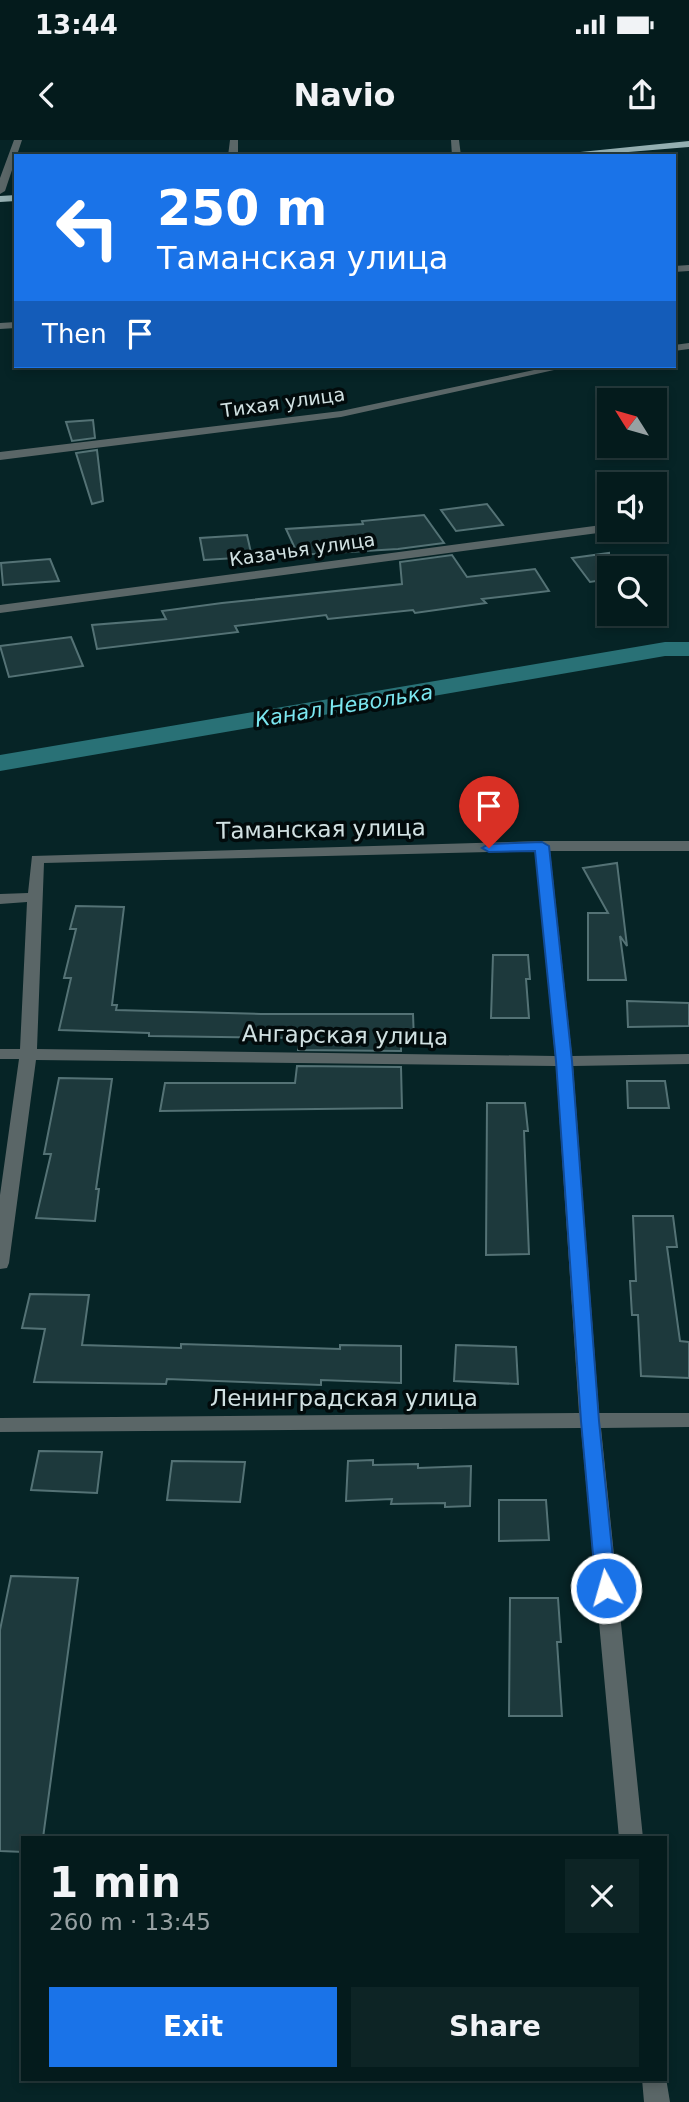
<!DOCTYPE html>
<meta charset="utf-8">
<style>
body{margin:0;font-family:"DejaVu Sans",sans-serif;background:#0d2425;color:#f1f3f6;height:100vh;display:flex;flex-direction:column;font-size:26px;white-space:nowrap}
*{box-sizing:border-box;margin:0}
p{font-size:23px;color:#97a1a3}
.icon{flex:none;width:38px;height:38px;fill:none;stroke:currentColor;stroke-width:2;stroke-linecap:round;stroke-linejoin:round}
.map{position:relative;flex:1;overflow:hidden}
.sheet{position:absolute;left:21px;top:1696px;width:646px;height:245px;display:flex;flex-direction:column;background:#041b1c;border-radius:0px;box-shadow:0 4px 10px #0003,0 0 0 2px #25393b}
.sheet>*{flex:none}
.guide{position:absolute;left:14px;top:14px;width:662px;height:214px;border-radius:0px;box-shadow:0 4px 10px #0003,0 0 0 2px #25393b;background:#1a73e8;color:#fff;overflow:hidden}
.needle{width:46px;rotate:307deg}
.tools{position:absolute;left:597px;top:248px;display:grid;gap:14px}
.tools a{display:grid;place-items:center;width:70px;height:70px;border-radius:0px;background:#041b1c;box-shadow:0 4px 10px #0003,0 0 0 2px #25393b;font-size:35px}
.pin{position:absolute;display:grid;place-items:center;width:60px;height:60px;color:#fff;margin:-72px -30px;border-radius:50% 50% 50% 0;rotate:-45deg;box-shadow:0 0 7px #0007}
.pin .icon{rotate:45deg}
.me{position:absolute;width:77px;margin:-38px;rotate:354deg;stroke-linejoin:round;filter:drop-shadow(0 0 5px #0008)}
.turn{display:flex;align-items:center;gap:24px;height:147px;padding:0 28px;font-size:32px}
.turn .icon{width:91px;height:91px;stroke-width:2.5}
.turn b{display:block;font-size:49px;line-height:60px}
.then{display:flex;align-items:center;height:66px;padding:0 28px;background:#0003;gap:14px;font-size:26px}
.round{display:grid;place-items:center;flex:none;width:74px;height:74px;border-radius:0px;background:#0d2425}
.summary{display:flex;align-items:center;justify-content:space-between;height:119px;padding:0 28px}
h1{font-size:42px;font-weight:700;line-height:52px}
.cta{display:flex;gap:14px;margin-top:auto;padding:14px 28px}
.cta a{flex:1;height:80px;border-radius:0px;background:#1a73e8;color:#fff;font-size:28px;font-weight:700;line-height:80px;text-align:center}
.cta a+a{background:#0d2425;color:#f1f3f6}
.status{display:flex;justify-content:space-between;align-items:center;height:49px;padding:0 35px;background:#041b1c;direction:ltr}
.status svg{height:19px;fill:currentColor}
header{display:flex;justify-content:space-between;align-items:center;height:91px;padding:0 28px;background:#041b1c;font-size:32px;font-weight:700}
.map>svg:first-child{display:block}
</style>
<div class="status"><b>13:44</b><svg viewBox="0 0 49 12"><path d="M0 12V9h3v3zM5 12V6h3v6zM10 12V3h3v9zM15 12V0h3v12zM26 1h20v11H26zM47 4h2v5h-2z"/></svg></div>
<header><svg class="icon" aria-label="back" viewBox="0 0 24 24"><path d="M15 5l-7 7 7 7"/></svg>Navio<svg class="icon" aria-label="share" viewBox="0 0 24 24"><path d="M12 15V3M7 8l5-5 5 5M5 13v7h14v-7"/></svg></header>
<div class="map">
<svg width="689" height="1962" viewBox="0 0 689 1962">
<rect width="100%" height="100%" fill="#062426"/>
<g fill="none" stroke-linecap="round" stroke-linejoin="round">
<path fill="#297176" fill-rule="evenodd" d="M665,502h24v14h-24l-665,115v-16z"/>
</g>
<path fill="#1d393c" stroke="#547275" stroke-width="2" d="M93,280l2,18 -23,3 -6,-19z
M97,310l6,51 -11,3 -16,-51z
M487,364l16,21 -47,6 -15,-21z
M424,375l20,28 -46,6 -100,6 -12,-26 77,-5 -1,-3z
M247,395l5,22 -48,3 -4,-22z
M609,413v26l-19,3 -18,-24z
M452,415l15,22 68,-8 14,22 -67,8 4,4 -71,10 -2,-3 -85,9 -2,-4 -91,11 3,6 -141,17 -5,-24 74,-6 -4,-8 60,-8 180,-19 -2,-22z
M50,419l9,22 -56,4 -2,-22z
M71,497l12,29 -74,11 -9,-31z
M617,723l10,83 -7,-10 6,44h-38v-67h20l-25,-45z
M76,766l48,1 -12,98h5l-1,5 145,4h152l1,26h-13v11l-103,-1 1,-12 -150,-2v-3l-90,-3 12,-52h-7l12,-49h-6z
M493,815h35l2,24h-4l3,39h-38z
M627,861l62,2v23l-61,1z
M297,926l104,1 1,41 -242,3 5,-28h130z
M59,938l53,1 -16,110h3l-4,32 -59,-3 15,-64h-7z
M627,941h38l4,27h-41z
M487,963h38l3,28h-4l5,123 -43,1z
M633,1076h40l4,31h-10l13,94 9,1v36l-48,-2 -3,-61h-6l-2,-34h6z
M30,1154l59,1 -7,50 99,3v-4l159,5v-4l61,1v37l-80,-3v5l-154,-6 -1,5 -132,-2 11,-53 -23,-1z
M456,1205l60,2 2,37 -64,-3z
M39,1311l63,1 -5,41 -66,-3z
M373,1320v5l45,-1v4l53,-2 -1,40 -25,1v-4l-54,1 1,-5 -46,2 2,-40z
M172,1321l73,1 -5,40 -73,-2z
M499,1360h47l3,40 -50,1z
M11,1436l67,2 -35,260h-20v14l-23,-1v-221z
M510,1458h48l3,44h-4l5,74h-53z"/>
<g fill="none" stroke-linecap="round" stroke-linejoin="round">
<path fill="#5a6667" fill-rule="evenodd" d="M14,0h8l-17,51 -5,3v-16z
M230,0h8v16h-10z
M451,0h8l2,16h-9z
M689,125v6l-15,1v-6z
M16,182v6l-16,1v-6z
M689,203v6l-15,2v-6z
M553,226h19l-231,51 -341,43v-8l341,-41z
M609,384v6l4,1 -613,82v-8z
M542,701h147v10h-139l22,205 117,-2v10l-116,2 26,347h90v14l-88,1 42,410h-24l-38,-410 -581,4v-14l579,-5 -23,-347 -520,-6 -27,203 -2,5 -7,1v-74l19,-136h-19v-10h20l7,-147 -27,2v-10l28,-1 4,-37zM535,711l20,205 -518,-7 7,-186z
M665,1932l5,30h-26l-2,-23h23z"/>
<path fill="#94afb1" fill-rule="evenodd" d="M689,1v6l-109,9h-39z
M16,55v6l-16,1v-6z"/>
</g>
<path fill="#1a73e8" stroke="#114b97" stroke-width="2" d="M542,702l7,4 23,215 27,360 17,167 -3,5 -7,3 -7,-3 -3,-5 -15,-167 -25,-360 -21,-210 -46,1 -7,-4 7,-4z"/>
<g text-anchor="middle" stroke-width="7" stroke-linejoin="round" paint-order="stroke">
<g font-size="19" fill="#d1e1e2" stroke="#020b0c">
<text transform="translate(283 262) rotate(-8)" y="7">Тихая улица</text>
<text transform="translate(302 409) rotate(-8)" y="7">Казачья улица</text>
</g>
<g font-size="21" font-style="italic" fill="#7be7f0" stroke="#020b0c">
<text transform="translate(344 566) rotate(-9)" y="7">Канал Неволька</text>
</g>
<g font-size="23" fill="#d1e1e2" stroke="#020b0c">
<text transform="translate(321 689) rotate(-1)" y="8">Таманская улица</text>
<text transform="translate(345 895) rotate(1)" y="8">Ангарская улица</text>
<text x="344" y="1266">Ленинградская улица</text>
</g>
</g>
</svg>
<div class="tools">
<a><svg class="needle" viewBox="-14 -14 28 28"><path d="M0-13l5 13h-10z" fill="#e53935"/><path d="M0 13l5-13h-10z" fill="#97a1a3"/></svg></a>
<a><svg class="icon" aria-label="sound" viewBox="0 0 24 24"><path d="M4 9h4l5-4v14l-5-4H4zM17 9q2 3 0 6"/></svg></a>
<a><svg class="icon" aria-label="search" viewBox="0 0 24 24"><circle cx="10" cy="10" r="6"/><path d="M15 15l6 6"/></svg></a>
</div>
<div class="pin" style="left:489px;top:708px;background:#d93025"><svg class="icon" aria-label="arrive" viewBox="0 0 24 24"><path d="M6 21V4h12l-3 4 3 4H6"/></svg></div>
<svg class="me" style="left:606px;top:1448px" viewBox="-20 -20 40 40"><circle r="17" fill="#1a73e8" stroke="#fff" stroke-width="3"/><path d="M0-11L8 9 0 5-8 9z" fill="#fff"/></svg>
<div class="guide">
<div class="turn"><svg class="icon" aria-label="left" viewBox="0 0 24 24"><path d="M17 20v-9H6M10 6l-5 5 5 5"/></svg><div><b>250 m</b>Таманская улица</div></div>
<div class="then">Then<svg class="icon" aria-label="arrive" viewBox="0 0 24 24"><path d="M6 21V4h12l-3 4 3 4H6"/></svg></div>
</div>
<section class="sheet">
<div class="summary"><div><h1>1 min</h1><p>260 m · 13:45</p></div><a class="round"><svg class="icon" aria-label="close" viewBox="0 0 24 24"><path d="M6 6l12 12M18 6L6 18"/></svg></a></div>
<div class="cta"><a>Exit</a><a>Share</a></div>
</section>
</div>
